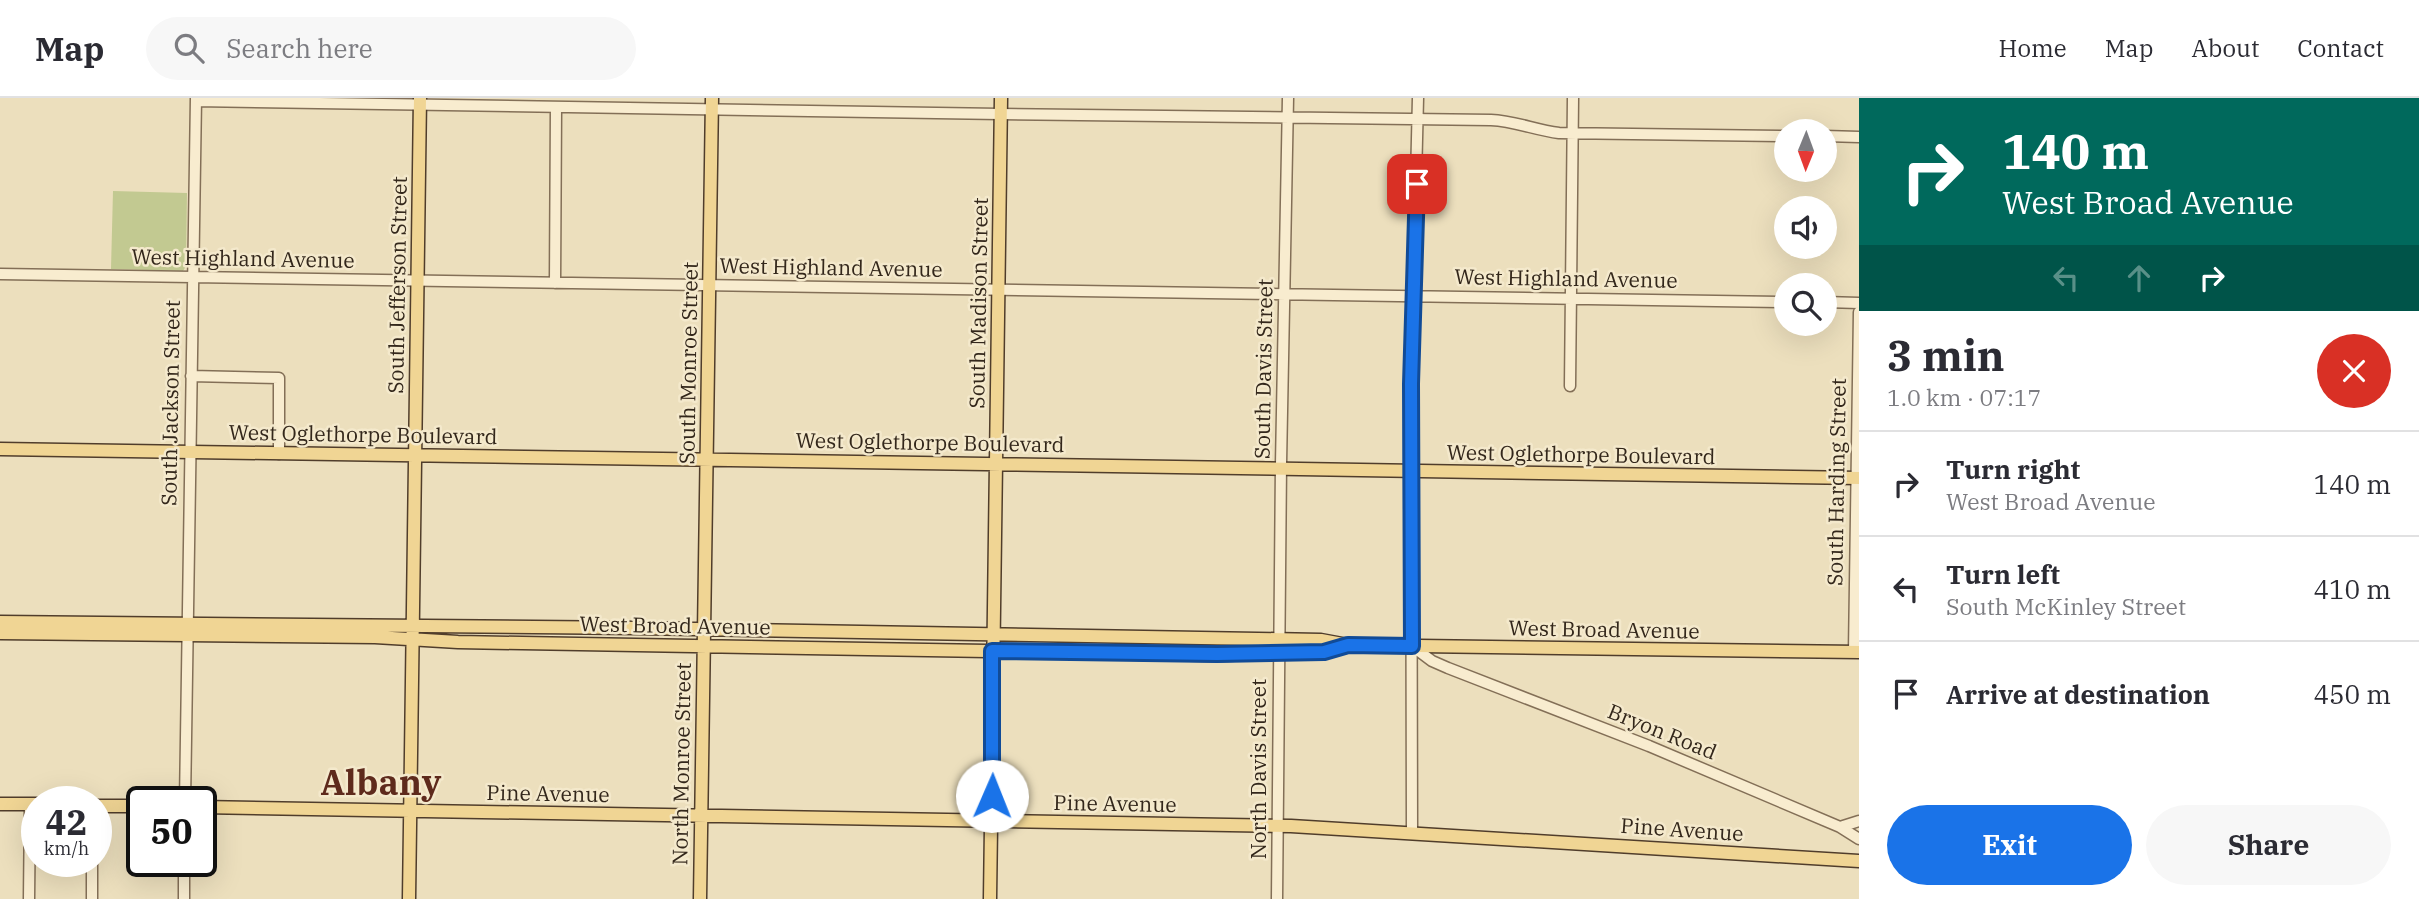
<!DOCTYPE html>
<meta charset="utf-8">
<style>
body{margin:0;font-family:"IBM Plex Serif",serif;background:#f7f7f7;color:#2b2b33;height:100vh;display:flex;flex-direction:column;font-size:26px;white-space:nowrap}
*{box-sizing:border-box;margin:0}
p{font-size:23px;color:#7c7c81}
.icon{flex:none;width:38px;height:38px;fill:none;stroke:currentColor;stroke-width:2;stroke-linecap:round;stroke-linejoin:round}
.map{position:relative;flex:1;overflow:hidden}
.panel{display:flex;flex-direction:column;background:#fff;width:560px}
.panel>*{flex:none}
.hud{background:#00695c;color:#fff;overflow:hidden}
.needle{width:46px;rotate:181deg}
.fabs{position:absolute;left:1774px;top:21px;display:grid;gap:14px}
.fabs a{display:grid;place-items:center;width:63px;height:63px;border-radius:50%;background:#fff;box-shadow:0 7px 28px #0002;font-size:35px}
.speed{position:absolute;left:21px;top:688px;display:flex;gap:14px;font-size:35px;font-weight:700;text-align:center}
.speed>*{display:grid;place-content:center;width:91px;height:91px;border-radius:50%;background:#fff;box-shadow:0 7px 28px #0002;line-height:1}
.speed small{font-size:18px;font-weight:400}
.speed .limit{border:4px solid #111;border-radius:10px;background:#fff;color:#111}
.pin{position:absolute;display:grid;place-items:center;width:60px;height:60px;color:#fff;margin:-30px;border-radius:14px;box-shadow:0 4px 10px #0006}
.me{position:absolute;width:77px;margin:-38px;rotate:1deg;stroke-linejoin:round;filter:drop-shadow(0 0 5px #0008)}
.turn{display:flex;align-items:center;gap:24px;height:147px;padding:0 28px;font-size:32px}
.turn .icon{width:91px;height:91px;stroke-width:2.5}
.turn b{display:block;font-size:49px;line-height:60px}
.lanes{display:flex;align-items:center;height:66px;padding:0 28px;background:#0003;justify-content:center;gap:35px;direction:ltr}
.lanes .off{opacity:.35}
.round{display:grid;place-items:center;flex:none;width:74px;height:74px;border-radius:37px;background:#f7f7f7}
.summary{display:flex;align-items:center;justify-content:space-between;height:119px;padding:0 28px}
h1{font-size:42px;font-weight:800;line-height:52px}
.cta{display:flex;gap:14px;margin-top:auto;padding:14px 28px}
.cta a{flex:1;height:80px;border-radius:42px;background:#1a73e8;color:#fff;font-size:28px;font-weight:800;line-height:80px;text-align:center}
.cta a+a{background:#f7f7f7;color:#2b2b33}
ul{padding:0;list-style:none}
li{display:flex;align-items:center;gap:21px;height:105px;padding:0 28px;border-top:2px solid #e1e1e2}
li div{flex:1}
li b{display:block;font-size:26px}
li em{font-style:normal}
header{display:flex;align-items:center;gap:42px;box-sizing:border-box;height:98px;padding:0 35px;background:#fff;border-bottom:2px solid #e1e1e2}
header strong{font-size:33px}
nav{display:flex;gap:38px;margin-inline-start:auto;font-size:24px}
.search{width:490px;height:63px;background:#f7f7f7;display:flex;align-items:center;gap:18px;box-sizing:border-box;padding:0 24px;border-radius:38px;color:#7c7c81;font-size:26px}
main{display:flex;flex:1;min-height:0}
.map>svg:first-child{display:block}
</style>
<header>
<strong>Map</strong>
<div class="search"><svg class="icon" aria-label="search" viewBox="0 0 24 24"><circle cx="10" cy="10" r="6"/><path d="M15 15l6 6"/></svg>Search here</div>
<nav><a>Home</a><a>Map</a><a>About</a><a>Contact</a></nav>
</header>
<main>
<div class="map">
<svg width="1859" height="801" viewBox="0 0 1859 801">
<rect width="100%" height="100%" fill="#ecdfbd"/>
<path fill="#c2c991" d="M113,93l74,2 -1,73 -3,5 -72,-2z"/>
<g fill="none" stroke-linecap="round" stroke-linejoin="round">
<defs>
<path id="minor" d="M196,3l804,13 491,6c24,1 44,10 68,13l228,3
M1825,38l34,1
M0,176l1787,28
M555,185l1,-176
M1825,204l34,1
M191,278l88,2v76
M1570,288l3,-288
M1412,548l20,15 16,7 201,78 191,81 19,12
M1854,554l5,-340
M185,704l11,-704
M1840,729l19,-6
M1412,735l-1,-449 7,-286
M29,801l1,-95
M92,801v-38
M184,801v-38
M1277,801l4,-435 7,-366"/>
<path id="major" d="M0,351c620,7 1239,21 1859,29
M0,524l639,6 682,12 27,5 511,7
M0,535l375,4 83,5 759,13 107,-3 21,-6
M0,706h37
M96,708h46
M201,709l1090,19 568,35
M409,801l11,-801
M700,801l12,-801
M990,801l11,-801"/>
</defs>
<use href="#minor" stroke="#836f57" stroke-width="13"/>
<use href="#major" stroke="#503d2b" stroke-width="15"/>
<use href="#minor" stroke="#f8eccf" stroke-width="10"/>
<use href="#major" stroke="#f0d594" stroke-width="12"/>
</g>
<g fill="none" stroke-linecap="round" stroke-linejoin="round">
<defs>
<path id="route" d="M992,698v-145l225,3 107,-2 24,-7 64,1 -1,-262 6,-200"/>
</defs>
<use href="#route" stroke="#114b97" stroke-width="18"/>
<use href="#route" stroke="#1a73e8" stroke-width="12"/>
</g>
<g text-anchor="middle" stroke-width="5" stroke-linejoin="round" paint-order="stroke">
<g font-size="21" fill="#33271b" stroke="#f4e9cc">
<text transform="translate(243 161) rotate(1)" y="7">West Highland Avenue</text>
<text transform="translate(831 170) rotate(1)" y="7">West Highland Avenue</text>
<text transform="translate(1566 181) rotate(1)" y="7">West Highland Avenue</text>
<text transform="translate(398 187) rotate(-89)" y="7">South Jefferson Street</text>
<text transform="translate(979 205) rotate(-89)" y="7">South Madison Street</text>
<text transform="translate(689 265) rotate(-89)" y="7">South Monroe Street</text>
<text transform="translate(1264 271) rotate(-89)" y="7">South Davis Street</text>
<text transform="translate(171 305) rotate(-89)" y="7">South Jackson Street</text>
<text transform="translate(363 337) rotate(1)" y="7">West Oglethorpe Boulevard</text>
<text transform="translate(930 345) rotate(1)" y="7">West Oglethorpe Boulevard</text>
<text transform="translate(1581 357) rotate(1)" y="7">West Oglethorpe Boulevard</text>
<text transform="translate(1837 384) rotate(-89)" y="7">South Harding Street</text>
<text transform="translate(675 528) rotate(1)" y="7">West Broad Avenue</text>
<text transform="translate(1604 532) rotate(1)" y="7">West Broad Avenue</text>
<text transform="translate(1662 634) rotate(22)" y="7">Bryon Road</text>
<text transform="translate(682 666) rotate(-89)" y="7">North Monroe Street</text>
<text transform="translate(1259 671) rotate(-90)" y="7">North Davis Street</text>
<text transform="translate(548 696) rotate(1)" y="7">Pine Avenue</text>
<text transform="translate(1115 706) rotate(1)" y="7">Pine Avenue</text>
<text transform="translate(1682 732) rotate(4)" y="7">Pine Avenue</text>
</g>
<g font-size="35" font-weight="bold" fill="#5e2a1c" stroke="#f4e9cc">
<text x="381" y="697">Albany</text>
</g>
</g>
</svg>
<div class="fabs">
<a><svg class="needle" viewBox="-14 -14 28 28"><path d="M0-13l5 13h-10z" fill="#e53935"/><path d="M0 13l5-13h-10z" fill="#7c7c81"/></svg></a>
<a><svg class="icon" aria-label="sound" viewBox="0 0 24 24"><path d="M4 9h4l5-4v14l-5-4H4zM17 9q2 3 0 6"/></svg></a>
<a><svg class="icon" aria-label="search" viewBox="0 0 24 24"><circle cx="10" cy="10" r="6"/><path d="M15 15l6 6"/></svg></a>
</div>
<div class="speed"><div>42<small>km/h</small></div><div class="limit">50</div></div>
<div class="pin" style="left:1417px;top:86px;background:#d93025"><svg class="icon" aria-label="arrive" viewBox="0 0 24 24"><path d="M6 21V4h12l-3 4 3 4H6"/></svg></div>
<svg class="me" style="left:992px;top:698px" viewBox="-20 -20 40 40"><circle r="19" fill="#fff"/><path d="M0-13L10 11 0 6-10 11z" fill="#1a73e8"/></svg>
</div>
<section class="panel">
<div class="hud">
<div class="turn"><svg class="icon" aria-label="right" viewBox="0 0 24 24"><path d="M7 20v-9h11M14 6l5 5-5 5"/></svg><div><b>140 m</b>West Broad Avenue</div></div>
<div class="lanes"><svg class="icon off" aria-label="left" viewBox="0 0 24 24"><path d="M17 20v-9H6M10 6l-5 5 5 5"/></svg><svg class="icon off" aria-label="ahead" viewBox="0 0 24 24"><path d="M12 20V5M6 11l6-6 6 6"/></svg><svg class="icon" aria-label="right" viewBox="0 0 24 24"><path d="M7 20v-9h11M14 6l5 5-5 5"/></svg></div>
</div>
<div class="summary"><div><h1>3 min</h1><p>1.0 km · 07:17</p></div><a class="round" style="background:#d93025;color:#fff"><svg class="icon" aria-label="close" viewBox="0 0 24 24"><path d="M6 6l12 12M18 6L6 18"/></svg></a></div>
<ul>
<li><svg class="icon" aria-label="right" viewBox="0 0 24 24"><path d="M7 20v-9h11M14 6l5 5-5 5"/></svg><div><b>Turn right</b><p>West Broad Avenue</p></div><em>140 m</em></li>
<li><svg class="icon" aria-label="left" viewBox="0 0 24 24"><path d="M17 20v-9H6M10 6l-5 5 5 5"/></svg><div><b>Turn left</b><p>South McKinley Street</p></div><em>410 m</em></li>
<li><svg class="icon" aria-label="arrive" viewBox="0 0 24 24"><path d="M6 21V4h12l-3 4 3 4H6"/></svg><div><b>Arrive at destination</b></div><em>450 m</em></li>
</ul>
<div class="cta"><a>Exit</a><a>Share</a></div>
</section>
</main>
